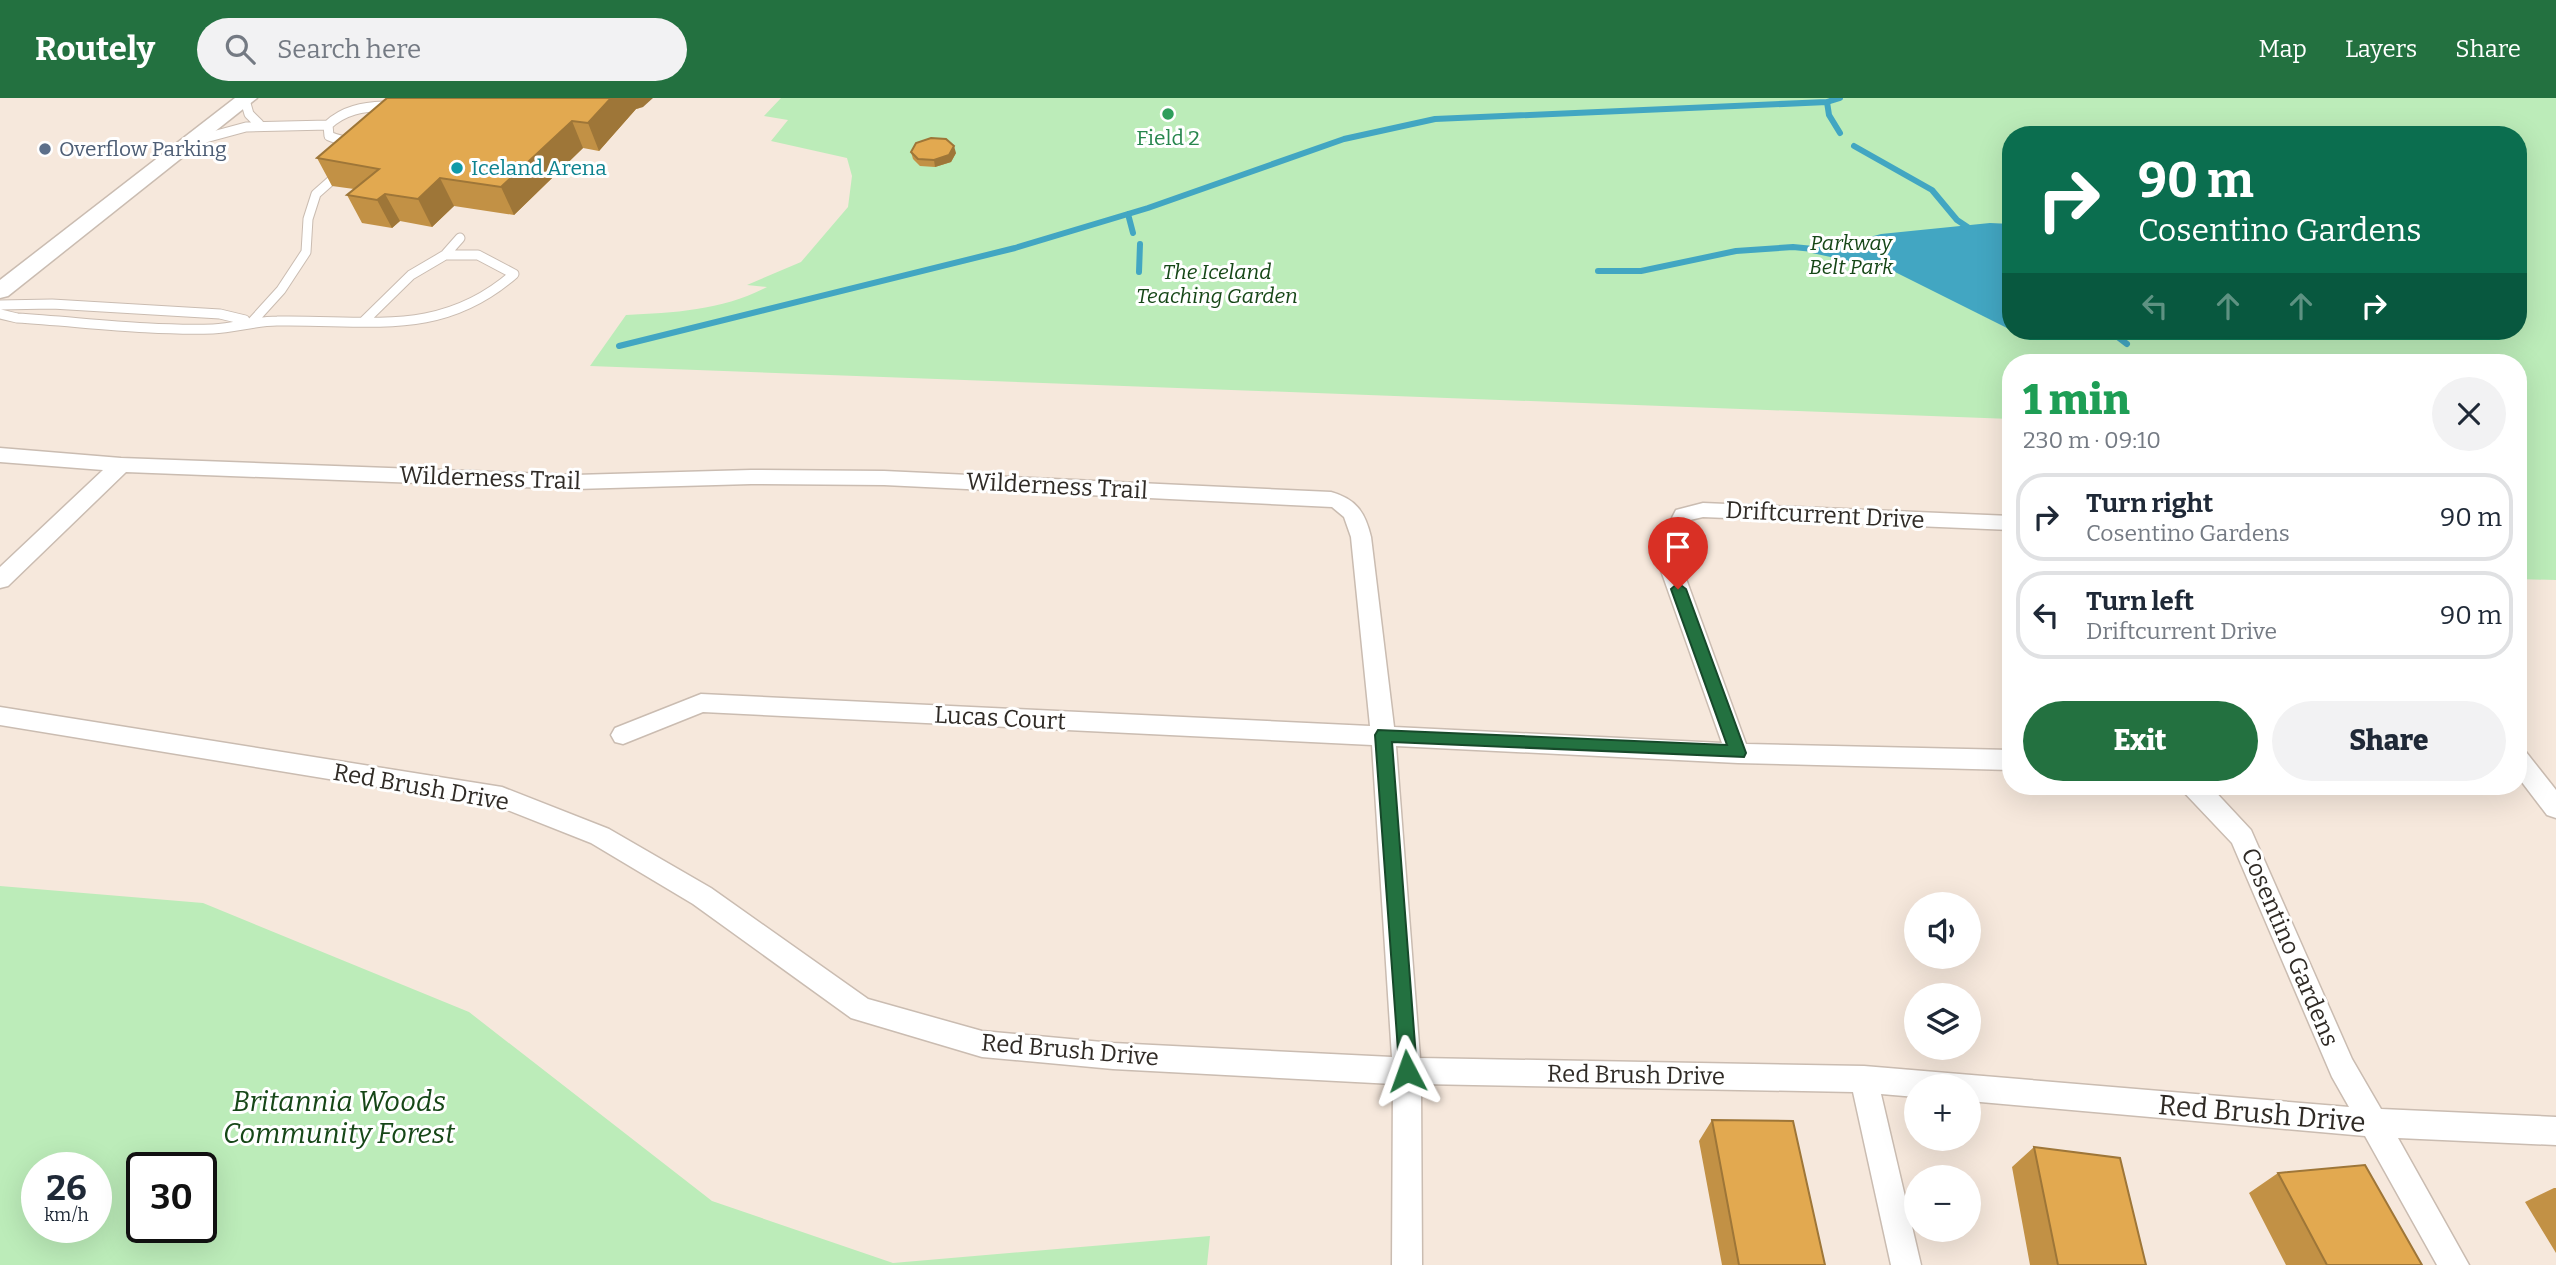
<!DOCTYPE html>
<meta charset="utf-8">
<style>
body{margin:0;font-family:Bitter,serif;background:#f2f2f3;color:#1f2937;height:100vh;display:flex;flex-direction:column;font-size:26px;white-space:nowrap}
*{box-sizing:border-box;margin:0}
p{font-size:23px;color:#747a83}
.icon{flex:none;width:38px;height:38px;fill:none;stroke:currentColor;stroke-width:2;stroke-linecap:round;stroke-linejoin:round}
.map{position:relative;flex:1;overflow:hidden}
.side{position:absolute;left:2002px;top:256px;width:525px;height:441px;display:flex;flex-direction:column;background:#fff;border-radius:28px;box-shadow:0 7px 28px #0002}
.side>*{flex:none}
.banner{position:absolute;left:2002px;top:28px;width:525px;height:214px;border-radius:28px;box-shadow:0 7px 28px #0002;background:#0b6e4f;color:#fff;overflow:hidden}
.fabs{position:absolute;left:1904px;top:794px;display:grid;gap:14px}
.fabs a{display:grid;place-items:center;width:77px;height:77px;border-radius:50%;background:#fff;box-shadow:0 7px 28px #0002;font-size:35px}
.speed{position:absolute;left:21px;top:1054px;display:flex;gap:14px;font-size:35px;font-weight:700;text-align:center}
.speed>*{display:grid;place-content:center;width:91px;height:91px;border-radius:50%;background:#fff;box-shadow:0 7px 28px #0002;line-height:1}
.speed small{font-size:18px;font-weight:400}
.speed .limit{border:4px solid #111;border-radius:10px;background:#fff;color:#111}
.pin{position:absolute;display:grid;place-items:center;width:60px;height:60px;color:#fff;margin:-72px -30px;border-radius:50% 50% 50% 0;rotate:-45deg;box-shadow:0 0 7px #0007}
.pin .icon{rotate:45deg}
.me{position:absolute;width:77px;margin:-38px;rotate:356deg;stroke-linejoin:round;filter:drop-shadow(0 0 5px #0008)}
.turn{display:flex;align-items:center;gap:24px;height:147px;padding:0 21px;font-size:32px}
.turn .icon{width:91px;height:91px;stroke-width:2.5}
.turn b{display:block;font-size:49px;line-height:60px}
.lanes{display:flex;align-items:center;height:66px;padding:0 21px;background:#0003;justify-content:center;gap:35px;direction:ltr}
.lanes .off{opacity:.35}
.round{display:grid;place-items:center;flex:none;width:74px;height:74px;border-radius:37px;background:#f2f2f3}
.summary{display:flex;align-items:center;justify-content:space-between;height:119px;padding:0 21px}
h1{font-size:42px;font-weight:800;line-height:52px;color:#1e9e55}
.cta{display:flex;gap:14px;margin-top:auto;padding:14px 21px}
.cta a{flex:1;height:80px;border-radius:42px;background:#237140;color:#fff;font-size:28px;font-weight:800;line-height:80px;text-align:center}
.cta a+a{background:#f2f2f3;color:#1f2937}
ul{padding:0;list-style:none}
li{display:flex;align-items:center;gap:21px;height:88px;margin:0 14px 10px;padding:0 7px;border:4px solid #e0e1e3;border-radius:28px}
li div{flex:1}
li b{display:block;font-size:26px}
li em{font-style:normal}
header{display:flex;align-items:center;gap:42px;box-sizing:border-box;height:98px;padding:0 35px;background:#237140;color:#fff}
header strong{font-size:33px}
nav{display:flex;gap:38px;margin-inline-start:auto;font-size:24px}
.search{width:490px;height:63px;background:#f2f2f3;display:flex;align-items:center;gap:18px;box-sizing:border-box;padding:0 24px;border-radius:38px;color:#747a83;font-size:26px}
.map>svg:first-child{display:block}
</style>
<header>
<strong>Routely</strong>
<div class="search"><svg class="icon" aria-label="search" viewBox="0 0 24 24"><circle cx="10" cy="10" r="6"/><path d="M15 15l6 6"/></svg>Search here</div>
<nav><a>Map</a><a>Layers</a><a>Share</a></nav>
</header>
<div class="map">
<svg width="2556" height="1167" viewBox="0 0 2556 1167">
<rect width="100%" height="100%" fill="#f6e8dc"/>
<path fill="#bcecb9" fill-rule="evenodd" d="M781,0h1775v482l-38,-1v-217h-507v57l-1421,-53 36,-51c48,-2 98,-5 141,-28l-20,-2 54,-23 47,-55 4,-31 -5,-18 -76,-17 17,-21 -24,-4zM2011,37h507v196h-507z
M0,788l203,17 266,109 243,189 181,62 317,-27 -3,29h-1207zM37,1069h59v60h-59zM201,1069v60h-59v-60z"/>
<path fill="#42a6c2" d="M1990,125l21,1v106l-120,-60 -79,-17 69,-19z"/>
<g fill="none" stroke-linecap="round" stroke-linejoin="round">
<path stroke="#42a6c2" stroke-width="6" d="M1827,4l2,13 11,18
M1854,48l78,44 25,30 15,10
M1128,116l5,19
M1598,173h43l95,-20 57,-4 41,4
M1139,174l1,-28
M2110,233l17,13
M619,248l396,-98 133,-40 196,-69 91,-20 392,-17 13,-4"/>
<defs>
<path id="service" d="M245,2l4,14 10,10
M384,8l16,10c-13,26 -46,31 -71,20l-1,-11c16,-15 35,-18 56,-19z
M198,42l48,-13 82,-2
M0,207l52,-1 168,10 25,6
M0,216l17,4c65,4 131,13 196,11 22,-1 42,-8 64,-8 90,-2 163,18 237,-47l-36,-19h-33
M252,224l29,-32 25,-38 2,-33 8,-25 26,-23
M363,224l48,-47 34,-20 15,-17"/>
<path id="minor" d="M0,350l121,10 454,17 176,-5 133,1 447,21c25,7 34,20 40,45l23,190 328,16 -63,-178 2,-26 15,-29 27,-7 308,13v14l-308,-13 -13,3 -8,19 -1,26 65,179 265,6v20l-273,-7 -342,-17 24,312 444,8 485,41 -17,-30 -100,-234 -54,-57h32l41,44 101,229 29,50 175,8v28l-158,-7 71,127h-32l-72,-129 -396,-35v-14h-53v10l-35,-3 40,171h-30l-38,-173 -432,-8 1,181h-30l1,-181 -280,-15 -131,-12 -131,-39 -158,-114 -102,-61 -91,-36 -500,-82v-18l502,80 107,42 102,59 157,111 114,32 131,12 279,14 -20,-312 -669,-33 -80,32 -8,-2 -4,-7 4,-7 86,-34 669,32 -19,-189 -7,-20 -12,-10 -448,-22 -133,-1 -176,5 -449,-17 -118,114 -8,2v-21l103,-97 -103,-8z
M2518,651l8,3 30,38v28l-9,-3 -29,-38z"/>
<path id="tertiary" d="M235,0h22l-249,198 -8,2v-18z"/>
</defs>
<use href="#service" stroke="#cabcb1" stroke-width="11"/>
<use href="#minor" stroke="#cabcb1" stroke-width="3"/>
<use href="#tertiary" stroke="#cabcb1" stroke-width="3"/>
<use href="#service" stroke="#fff" stroke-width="9"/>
<use href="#minor" fill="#fff" fill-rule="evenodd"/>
<use href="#tertiary" fill="#fff" fill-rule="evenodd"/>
</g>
<path fill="#c29145" d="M643,9l-7,2 -37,42 -16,-3 -69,67 -60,-9 -22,21 -32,-6 -8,7 -30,-5 -15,-28 7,-6 -22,-3 -15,-28z
M911,54l45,1 -5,9 -16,5 -15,-1 -7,-7z
M1712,1022l113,145h-103l-23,-124z
M2034,1049l112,118h-116l-18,-98z
M2278,1075l144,92h-136l-37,-72z
M2554,1090h2v65l-31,-51z"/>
<path fill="#9e7638" d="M611,0h42l-10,9 -7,2 -37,42 -11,-28z
M572,23l11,27 -69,67 -13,-28z
M954,48l2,7 -5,9 -16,5 -1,-7z
M440,80l14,28 -22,21 -14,-28z
M385,96l15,27 -8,7 -15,-28z"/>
<path fill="#e2a950" stroke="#9e7638" stroke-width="2" d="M387,0h224l-23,25 -16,-2 -71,66 -61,-9 -22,21 -33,-5 -8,6 -30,-5 32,-26 -62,-11z
M931,40l15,1 8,7 -5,9 -15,5 -16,-1 -7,-7 5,-9z
M1712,1022l81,1 32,144h-86z
M2034,1049l86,11 26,107h-88z
M2365,1067l57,100h-95l-49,-92z"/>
<path fill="#237140" stroke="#17492a" stroke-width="2" d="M1678,485l8,6 60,164 -2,4 -352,-15 25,329 -3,7 -7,3 -7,-3 -25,-343 3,-5 349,15 -56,-156z"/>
<circle fill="#2e9e5b" stroke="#fff" stroke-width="2.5" cx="1168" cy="16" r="7"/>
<circle fill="#5c6f8a" stroke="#fff" stroke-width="2.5" cx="45" cy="51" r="7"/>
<circle fill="#0f9aa8" stroke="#fff" stroke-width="2.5" cx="457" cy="70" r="7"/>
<g text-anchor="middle" stroke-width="6" stroke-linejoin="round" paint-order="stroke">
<g font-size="21" fill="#27864d" stroke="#fff">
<text x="1168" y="47">Field 2</text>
</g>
<g font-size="21" fill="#4e5e75" stroke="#fff" text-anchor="start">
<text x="59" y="58">Overflow Parking</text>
</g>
<g font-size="21" fill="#0d838f" stroke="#fff" text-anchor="start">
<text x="471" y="77">Iceland Arena</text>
</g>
<g font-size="21" font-style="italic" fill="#164717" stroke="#fff">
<text x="1851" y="152">Parkway<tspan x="1851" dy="24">Belt Park</tspan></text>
<text x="1217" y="181">The Iceland<tspan x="1217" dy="24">Teaching Garden</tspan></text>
</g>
<g font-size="24" fill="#302b26" stroke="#fff">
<text transform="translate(490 380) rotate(2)" y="8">Wilderness Trail</text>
<text transform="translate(1057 388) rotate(3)" y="8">Wilderness Trail</text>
<text transform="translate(1825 417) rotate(3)" y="8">Driftcurrent Drive</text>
<text transform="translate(1000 620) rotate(3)" y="8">Lucas Court</text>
<text transform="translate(421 689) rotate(10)" y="8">Red Brush Drive</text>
<text transform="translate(2290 849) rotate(67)" y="8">Cosentino Gardens</text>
<text transform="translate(1070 952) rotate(5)" y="8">Red Brush Drive</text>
<text transform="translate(1636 977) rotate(1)" y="8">Red Brush Drive</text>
</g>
<g font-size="28" font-style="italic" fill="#164717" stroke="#fff">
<text x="339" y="1013">Britannia Woods<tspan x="339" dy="32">Community Forest</tspan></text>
</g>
<g font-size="28" fill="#302b26" stroke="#fff">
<text transform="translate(2262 1015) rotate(5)" y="10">Red Brush Drive</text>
</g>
</g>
</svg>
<div class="fabs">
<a><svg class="icon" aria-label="sound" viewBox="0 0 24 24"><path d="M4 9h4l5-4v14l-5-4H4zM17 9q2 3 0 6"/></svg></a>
<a><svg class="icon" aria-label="layers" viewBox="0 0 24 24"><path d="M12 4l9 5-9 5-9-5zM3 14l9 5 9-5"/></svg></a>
<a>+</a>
<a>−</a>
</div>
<div class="speed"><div>26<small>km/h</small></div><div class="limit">30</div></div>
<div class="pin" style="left:1678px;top:491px;background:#d93025"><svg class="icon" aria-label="arrive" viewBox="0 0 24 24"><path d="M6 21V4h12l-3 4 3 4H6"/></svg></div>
<svg class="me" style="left:1407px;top:973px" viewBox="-20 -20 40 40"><path d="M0-17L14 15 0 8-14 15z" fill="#237140" stroke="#fff" stroke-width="4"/></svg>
<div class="banner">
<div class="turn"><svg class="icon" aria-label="right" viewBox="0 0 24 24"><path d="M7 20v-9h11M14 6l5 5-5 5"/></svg><div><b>90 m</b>Cosentino Gardens</div></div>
<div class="lanes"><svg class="icon off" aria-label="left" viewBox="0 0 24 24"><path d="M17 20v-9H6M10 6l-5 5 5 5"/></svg><svg class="icon off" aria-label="ahead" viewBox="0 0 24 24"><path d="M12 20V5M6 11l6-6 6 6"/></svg><svg class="icon off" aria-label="ahead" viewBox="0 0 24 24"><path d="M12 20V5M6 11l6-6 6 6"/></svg><svg class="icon" aria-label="right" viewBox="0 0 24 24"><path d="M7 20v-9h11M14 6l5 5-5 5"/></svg></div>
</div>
<section class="side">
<div class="summary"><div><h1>1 min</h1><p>230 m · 09:10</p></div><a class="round"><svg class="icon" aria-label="close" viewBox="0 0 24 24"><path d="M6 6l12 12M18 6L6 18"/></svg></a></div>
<ul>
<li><svg class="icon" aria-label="right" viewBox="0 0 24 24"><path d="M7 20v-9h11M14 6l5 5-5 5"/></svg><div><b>Turn right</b><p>Cosentino Gardens</p></div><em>90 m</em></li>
<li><svg class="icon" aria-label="left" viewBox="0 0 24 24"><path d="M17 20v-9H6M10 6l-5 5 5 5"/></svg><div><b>Turn left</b><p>Driftcurrent Drive</p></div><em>90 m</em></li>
</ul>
<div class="cta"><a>Exit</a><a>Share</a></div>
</section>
</div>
